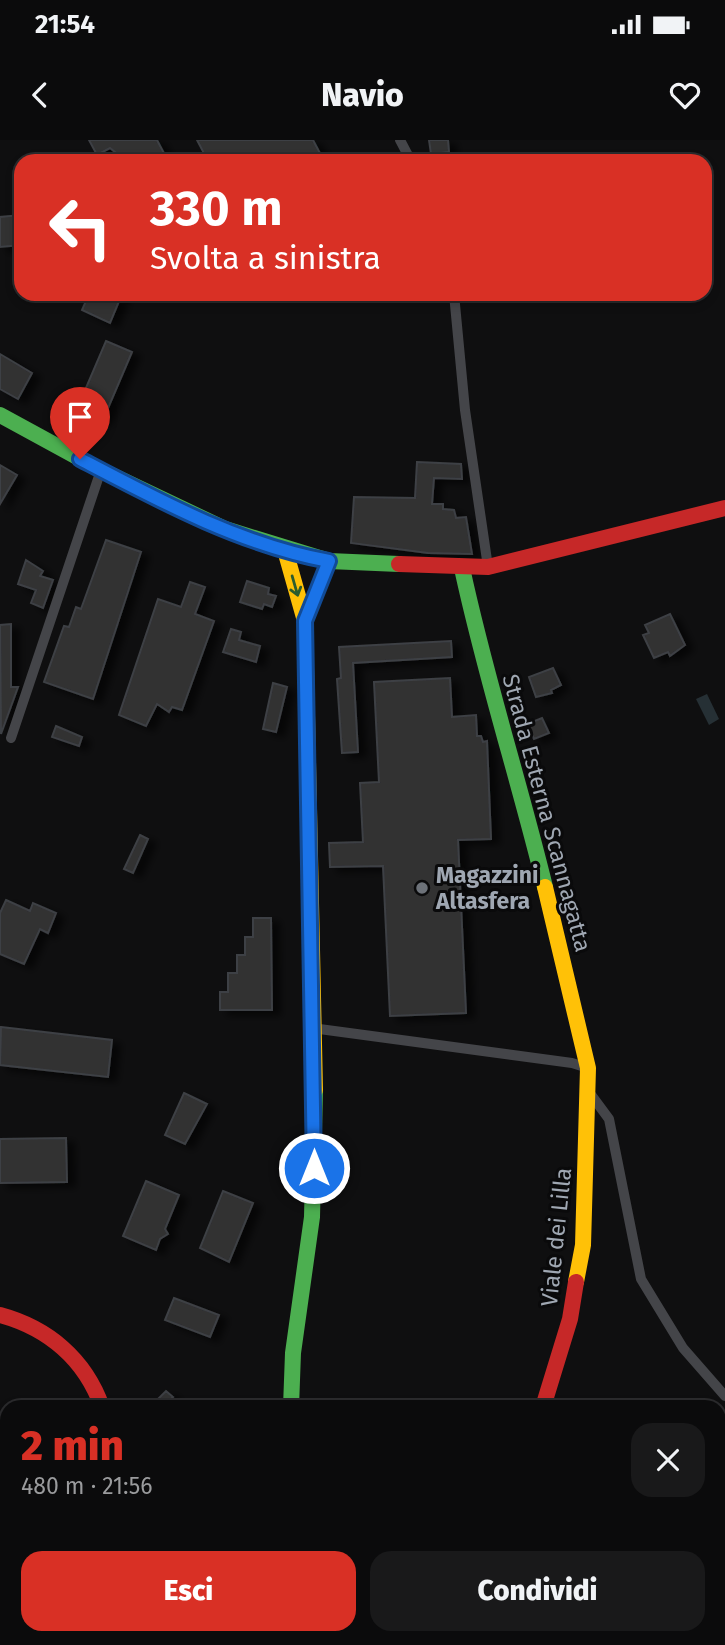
<!DOCTYPE html>
<html lang="it">
<meta charset="utf-8">
<style>
body{margin:0;font-family:"Fira Sans",sans-serif;background:#19191a;color:#f1f3f6;height:100vh;display:flex;flex-direction:column;font-size:26px;white-space:nowrap}
*{box-sizing:border-box;margin:0}
p{font-size:23px;color:#9a9b9d}
.icon{flex:none;width:38px;height:38px;fill:none;stroke:currentColor;stroke-width:2;stroke-linecap:round;stroke-linejoin:round}
.map{position:relative;flex:1;overflow:hidden}
.side{position:absolute;left:0px;top:1260px;width:726px;height:245px;display:flex;flex-direction:column;background:#0b0b0c;border-radius:21px 21px 0 0;box-shadow:0 4px 10px #0003,0 0 0 2px #2b2b2d}
.side>*{flex:none}
.banner{position:absolute;left:14px;top:14px;width:698px;height:147px;border-radius:21px;box-shadow:0 4px 10px #0003,0 0 0 2px #2b2b2d;background:#d93025;color:#fff;overflow:hidden}
.pin{position:absolute;display:grid;place-items:center;width:60px;height:60px;color:#fff;margin:-72px -30px;border-radius:50% 50% 50% 0;rotate:-45deg;box-shadow:0 0 7px #0007}
.pin .icon{rotate:45deg}
.me{position:absolute;width:77px;margin:-38px;rotate:0deg;stroke-linejoin:round;filter:drop-shadow(0 0 5px #0008)}
.turn{display:flex;align-items:center;gap:24px;height:147px;padding:0 21px;font-size:32px}
.turn .icon{width:91px;height:91px;stroke-width:2.5}
.turn b{display:block;font-size:49px;line-height:60px}
.round{display:grid;place-items:center;flex:none;width:74px;height:74px;border-radius:21px;background:#19191a}
.overview{display:flex;align-items:center;justify-content:space-between;height:119px;padding:0 21px}
h1{font-size:42px;font-weight:800;line-height:52px;color:#d93025}
.cta{display:flex;gap:14px;margin-top:auto;padding:14px 21px}
.cta a{flex:1;height:80px;border-radius:21px;background:#d93025;color:#fff;font-size:28px;font-weight:800;line-height:80px;text-align:center}
.cta a+a{background:#19191a;color:#f1f3f6}
.status{display:flex;justify-content:space-between;align-items:center;height:49px;padding:0 35px;background:#0b0b0c;direction:ltr}
.status svg{height:19px;fill:currentColor}
header{display:flex;justify-content:space-between;align-items:center;height:91px;padding:0 21px;background:#0b0b0c;font-size:32px;font-weight:800}
.map>svg:first-child{display:block}
</style>
<div class="status"><b>21:54</b><svg viewBox="0 0 49 12"><path d="M0 12V9h3v3zM5 12V6h3v6zM10 12V3h3v9zM15 12V0h3v12zM26 1h20v11H26zM47 4h2v5h-2z"/></svg></div>
<header><svg class="icon" aria-label="back" viewBox="0 0 24 24"><path d="M15 5l-7 7 7 7"/></svg>Navio<svg class="icon" aria-label="heart" viewBox="0 0 24 24"><path d="M12 20l-8-8c-3-5 5-10 8-4 3-6 11-1 8 4z"/></svg></header>
<div class="map">
<svg width="725" height="1505" viewBox="0 0 725 1505">
<defs>
<filter id="shadow"><feDropShadow dx="8" dy="4.5" stdDeviation="3.5" flood-color="#0009"/></filter>
</defs>
<rect width="100%" height="100%" fill="#0f0f10"/>
<path fill="#1c1c1e" d="M0,1442l7,4v52h81l11,7h-99z"/>
<path fill="#263035" d="M707,554l12,25 -10,6 -13,-26z"/>
<path fill="#303033" stroke="#3e4044" stroke-width="2" filter="url(#shadow)" d="M89,0h68l11,21h-42l-16,-13 -13,7z
M197,0h116l11,21h-116z
M429,0h19l1,12 -18,2z
M21,75v30l-21,2v-30z
M89,154h33l-12,29 -28,-13z
M106,201l26,11 -29,68 -26,-11z
M0,214l32,19 -14,26 -18,-10z
M417,322l44,2 1,15 -28,-1 -2,26h11v5l11,1 2,8 10,-1 6,37 -44,-1 -77,-10 3,-46 61,1z
M0,325l17,10 -17,29z
M106,400l35,12 -48,147 -49,-17 20,-56 5,1 7,-20 5,2z
M26,420l17,11 -3,5 13,4 -10,28 -12,-5 5,-13 -18,-6z
M247,441l22,7 -1,6 8,2 -4,11 -8,-3 -2,5 -22,-7z
M190,442l15,5 -10,27 19,7 -32,89 -10,-3 -3,5 -12,-8 -11,22 -27,-11 39,-116 23,8z
M670,474l15,31 -15,11 -2,-4 -14,6 -11,-23 6,-2 -4,-8z
M11,484v63h7l-17,47 -1,-109z
M231,489l10,3 -2,8 21,6 -4,16 -33,-10z
M451,501l1,16 -99,6 5,89 -16,1 -5,-74 4,-1 -2,-31z
M553,528l8,17 -10,5 1,3 -16,4 -7,-20z
M450,538l2,39 24,-2 1,21h4l2,6 4,-1 4,98 -33,1 8,173 -76,3 -7,-150 -53,1 -1,-24 34,-1 -3,-59 19,-1 -5,-100z
M273,543l14,4 -11,45 -13,-3z
M542,578l7,15 -15,6 -7,-15z
M56,586l26,11 -3,9 -27,-9z
M140,695l8,4 -15,34 -9,-4z
M6,760l24,11 3,-8 23,10 -8,20 -8,-4 -16,35 -24,-10v-41z
M253,778h18l1,92h-52v-18h8v-19h9v-18h8v-18h8z
M1,887l111,13 -4,37 -108,-12z
M184,953l23,11 -22,40 -20,-9z
M66,998l1,44 -67,1v-44z
M146,1041l33,14 -14,34 3,5 -8,5 -4,11 -33,-14z
M223,1051l30,12 -24,59 -29,-14z
M174,1158l45,17 -9,22 -45,-17z
M166,1251l7,6 -9,10h-14z"/>
<g fill="none" stroke-linecap="round" stroke-linejoin="round">
<path stroke="#444549" stroke-width="10" d="M400,0l11,21
M454,154l11,116 23,157
M305,481l24,-60
M11,598l90,-268
M312,888l260,35 16,5
M589,952l20,27 32,160 42,69 42,48"/>
<path stroke="#4caf50" stroke-width="16" d="M0,275l101,55 124,59 104,32 70,3
M462,428c23,108 57,212 83,319
M291,1267l2,-54 19,-136 3,-127
M0,1428l7,1
M110,1498l4,6
M370,1505l6,-7"/>
<path stroke="#ffc107" stroke-width="16" d="M285,410l20,71 10,469
M545,747l43,181 -5,177 -7,37"/>
<path stroke="#c62828" stroke-width="16" d="M399,424l89,3 237,-59
M0,1175c48,13 85,44 102,92
M543,1267l27,-88 6,-37"/>
</g>
<defs><path id="oneway-shaft" d="M-6 0H5M1.5-3L5.5 0L1.5 3" fill="none" stroke-width="1.6" stroke-linecap="round" stroke-linejoin="round" transform="scale(1.75)"/></defs>
<use stroke="#2b5c2e" href="#oneway-shaft" transform="translate(295 446) rotate(74)"/>
<g fill="none" stroke-linecap="round" stroke-linejoin="round">
<defs>
<path id="route" d="M80,319c78,41 161,86 249,102l-24,60 9,547"/>
</defs>
<use href="#route" stroke="#114b97" stroke-width="18"/>
<use href="#route" stroke="#1a73e8" stroke-width="12"/>
</g>
<circle fill="#6d7279" stroke="#0a0a0b" stroke-width="2.5" cx="422" cy="748" r="7"/>
<g text-anchor="middle" stroke-width="6" stroke-linejoin="round" paint-order="stroke">
<g font-size="23" fill="#9fa7b2" stroke="#0a0a0b">
<text transform="translate(547 673) rotate(75)" y="8">Strada Esterna Scannagatta</text>
<text transform="translate(556 1097) rotate(-84)" y="8">Viale dei Lilla</text>
</g>
<g font-size="23" font-weight="bold" fill="#9fa7b2" stroke="#0a0a0b" text-anchor="start">
<text x="436" y="743">Magazzini<tspan x="436" dy="26">Altasfera</tspan></text>
</g>
</g>
</svg>
<div class="pin" style="left:80px;top:319px;background:#d93025"><svg class="icon" aria-label="arrive" viewBox="0 0 24 24"><path d="M6 21V4h12l-3 4 3 4H6"/></svg></div>
<svg class="me" style="left:314px;top:1028px" viewBox="-20 -20 40 40"><circle r="17" fill="#1a73e8" stroke="#fff" stroke-width="3"/><path d="M0-11L8 9 0 5-8 9z" fill="#fff"/></svg>
<div class="banner">
<div class="turn"><svg class="icon" aria-label="left" viewBox="0 0 24 24"><path d="M17 20v-9H6M10 6l-5 5 5 5"/></svg><div><b>330 m</b>Svolta a sinistra</div></div>
</div>
<section class="side">
<div class="overview"><div><h1>2 min</h1><p>480 m · 21:56</p></div><a class="round"><svg class="icon" aria-label="close" viewBox="0 0 24 24"><path d="M6 6l12 12M18 6L6 18"/></svg></a></div>
<div class="cta"><a>Esci</a><a>Condividi</a></div>
</section>
</div>
